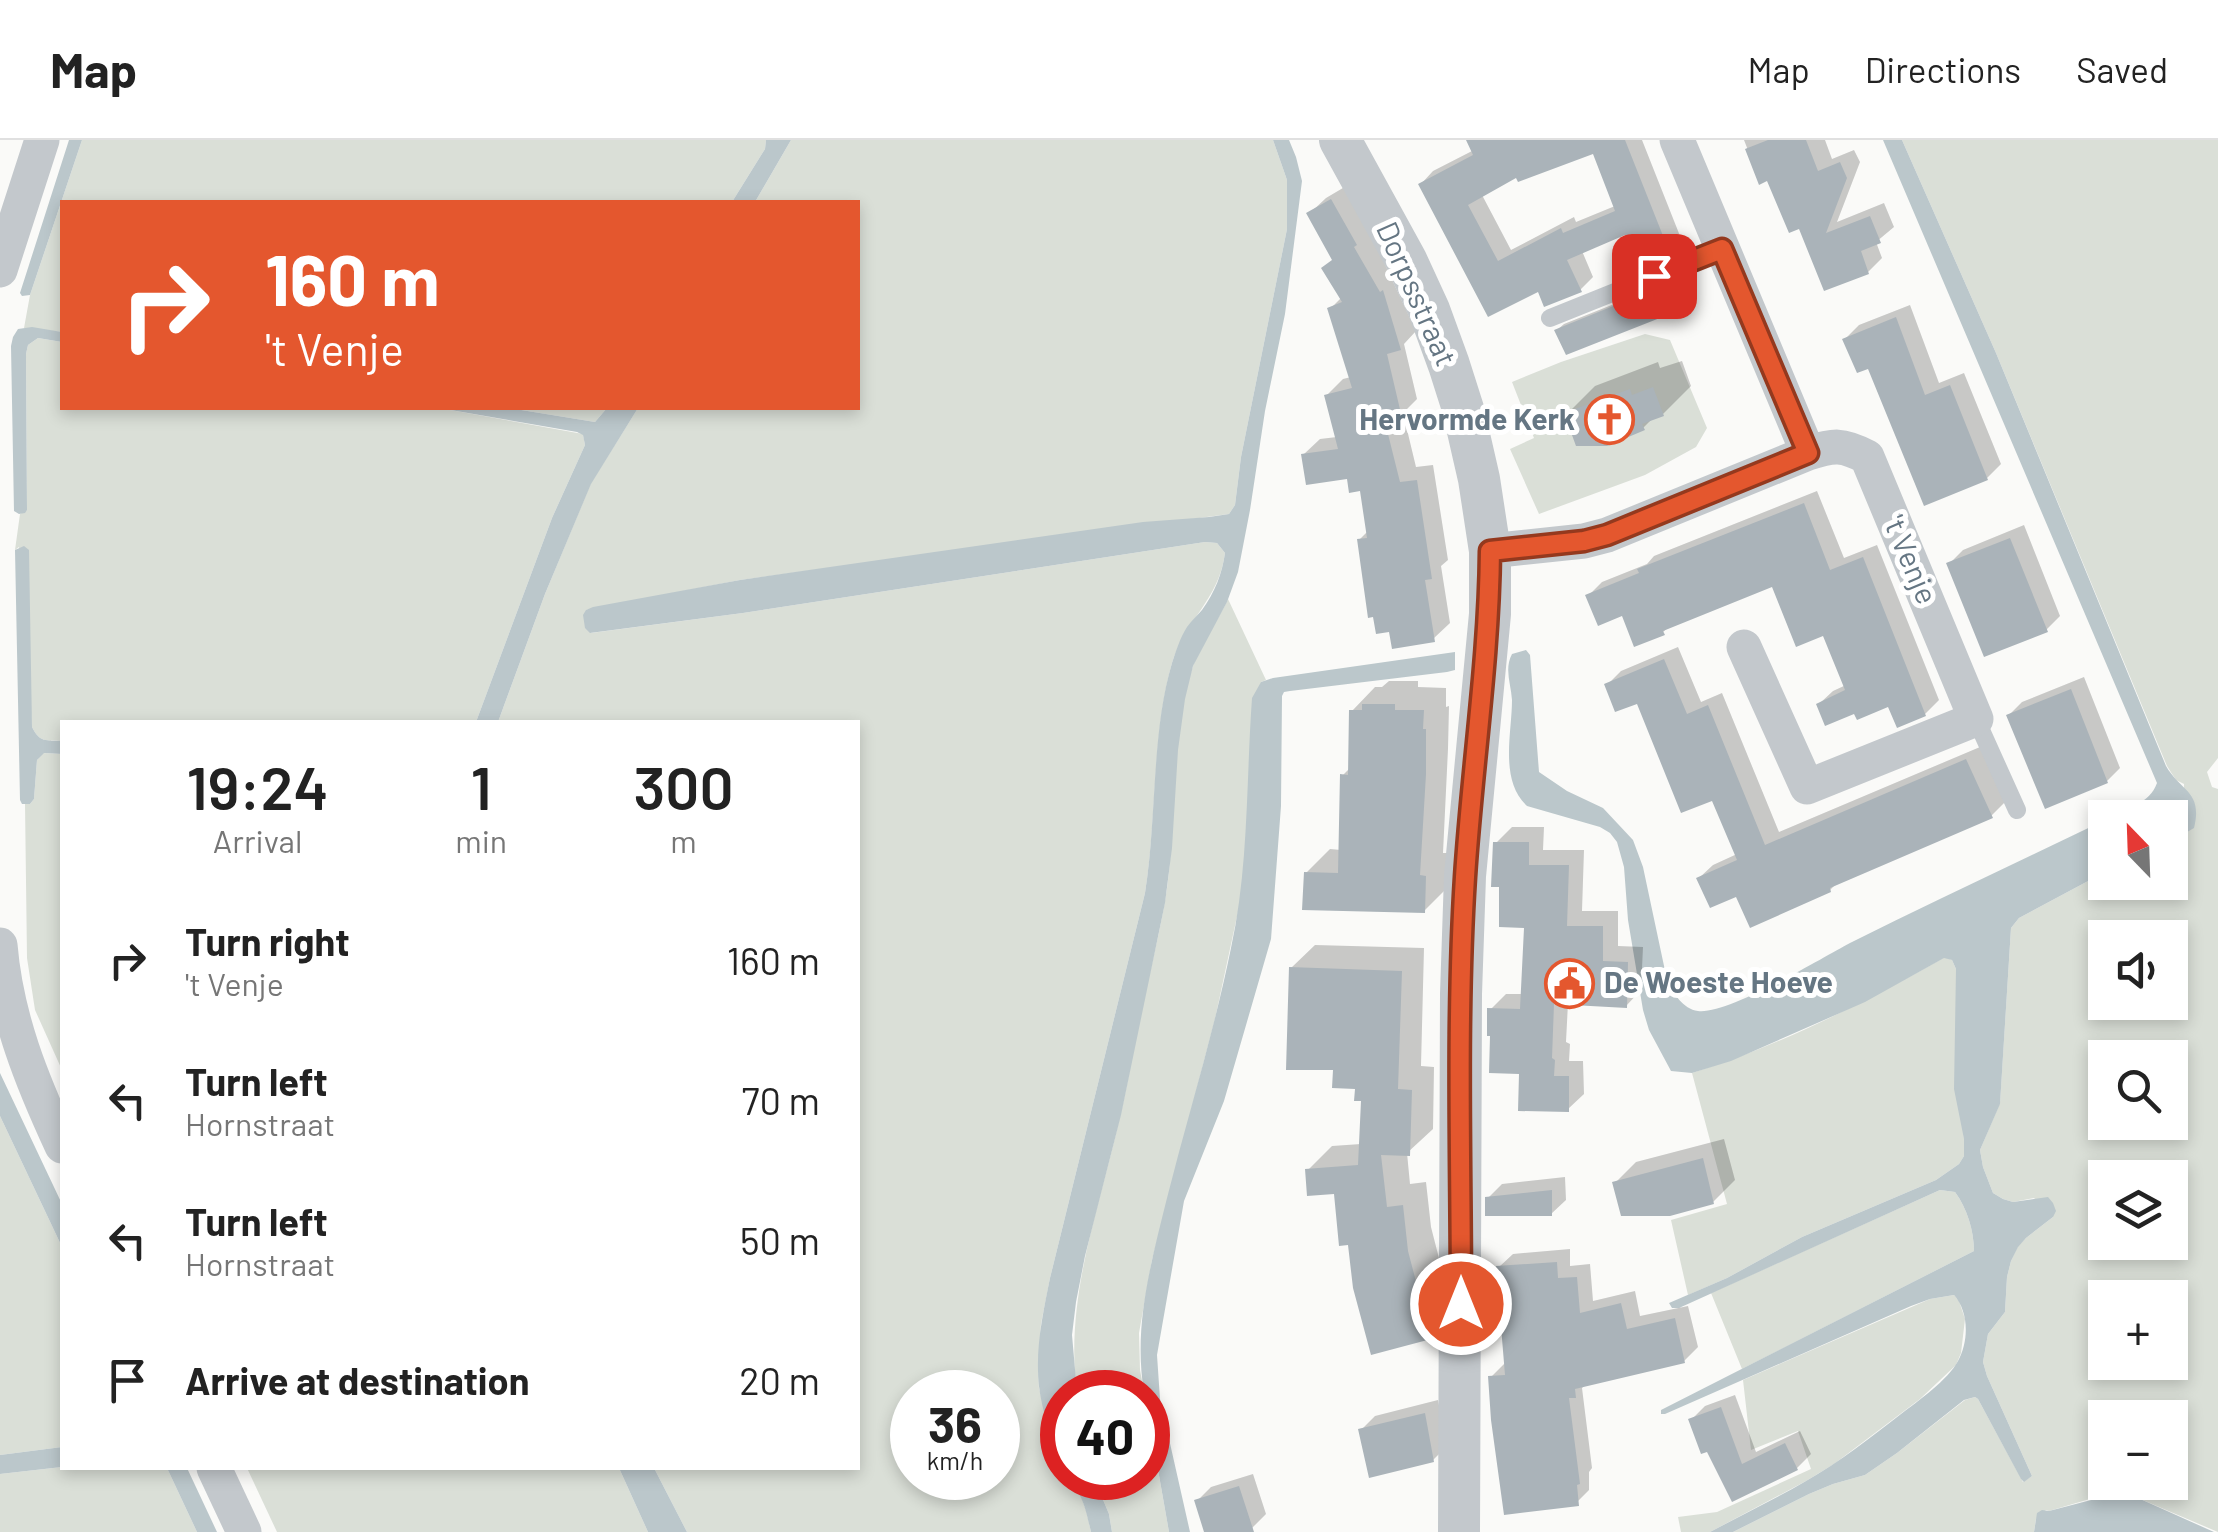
<!DOCTYPE html>
<meta charset="utf-8">
<style>
body{margin:0;font-family:Barlow,sans-serif;background:#f2f2f2;color:#222;height:100vh;display:flex;flex-direction:column;font-size:38px;white-space:nowrap}
*{box-sizing:border-box;margin:0}
p{font-size:32px;color:#767676}
.icon{flex:none;width:55px;height:55px;fill:none;stroke:currentColor;stroke-width:2;stroke-linecap:round;stroke-linejoin:round}
.map{position:relative;flex:1;overflow:hidden}
.details{position:absolute;left:60px;top:580px;width:800px;height:750px;display:flex;flex-direction:column;background:#fff;border-radius:0px;box-shadow:0 5px 15px #0003}
.details>*{flex:none}
.top-card{position:absolute;left:60px;top:60px;width:800px;height:210px;border-radius:0px;box-shadow:0 5px 15px #0003;background:#e4572e;color:#fff;overflow:hidden}
.needle{width:65px;rotate:337deg}
.controls{position:absolute;left:2088px;top:660px;display:grid;gap:20px}
.controls a{display:grid;place-items:center;width:100px;height:100px;border-radius:0px;background:#fff;box-shadow:0 5px 15px #0003;font-size:50px}
.speed{position:absolute;left:890px;top:1230px;display:flex;gap:20px;font-size:50px;font-weight:700;text-align:center}
.speed>*{display:grid;place-content:center;width:130px;height:130px;border-radius:50%;background:#fff;box-shadow:0 5px 15px #0003;line-height:1}
.speed small{font-size:25px;font-weight:400}
.speed .limit{border:15px solid #d22;background:#fff;color:#111}
.pin{position:absolute;display:grid;place-items:center;width:85px;height:85px;color:#fff;margin:-42px;border-radius:20px;box-shadow:0 5px 15px #0006}
.me{position:absolute;width:110px;margin:-55px;rotate:0deg;stroke-linejoin:round;filter:drop-shadow(0 0 8px #0008)}
.turn{display:flex;align-items:center;gap:35px;height:210px;padding:0 40px;font-size:45px}
.turn .icon{width:130px;height:130px;stroke-width:2.5}
.turn b{display:block;font-size:70px;line-height:85px}
.eta{display:flex;justify-content:space-evenly;align-items:center;height:170px;text-align:center}
.eta b{font-size:60px;font-weight:600;line-height:70px}
ul{padding:0;list-style:none}
li{display:flex;align-items:center;gap:30px;height:140px;padding:0 40px}
li div{flex:1}
li b{display:block;font-size:38px}
li em{font-style:normal}
header{display:flex;align-items:center;gap:60px;box-sizing:border-box;height:140px;padding:0 50px;background:#fff;border-bottom:2px solid #e0e0e0}
header strong{font-size:48px}
nav{display:flex;gap:55px;margin-inline-start:auto;font-size:35px}
.map>svg:first-child{display:block}
</style>
<header>
<strong>Map</strong>
<nav><a>Map</a><a>Directions</a><a>Saved</a></nav>
</header>
<div class="map">
<svg width="2218" height="1392" viewBox="0 0 2218 1392">
<rect width="100%" height="100%" fill="#fafaf8"/>
<path fill="#dadfd7" fill-rule="evenodd" d="M82,0h684l-1,9 -33,53h-670v130l-38,-4 6,-33z
M791,0h482l14,40v49l-46,228 -6,48 -6,9 -489,66 -154,30 5,23 152,-20 462,-71 12,1 8,10c-6,47 -40,67 -53,110 -20,70 -15,156 -27,230l-95,385 -9,46 -3,47 1,17 23,90h5c17,18 19,31 24,54h-404l-33,-64h204v-746h-360l47,-128 46,-111 47,-75h220v-206h-103zM912,1252h86v86h-86z
M1902,0h316v618l-11,14 5,15 6,2v743l-80,-34 -38,-2 -51,15 -3,-1 -10,9 -2,13h-301l76,-38 24,-10 32,-9 32,-22 68,-53 10,-3 3,2 45,83 9,-6 -45,-100 -4,-14 5,-28 17,-22 2,-35 4,-16 7,-15 8,-8 27,-21 -19,-19 -21,4 -10,-3 -10,-6 -10,-26 -3,-17 20,-47 11,-175 8,-10 86,-46v10h65v-40l13,-6 1,-52 -8,-4 -9,-14 -171,-413zM2105,798h65v64h-65zM2105,918h65v64h-65zM2105,1038h65v64h-65zM2105,1158h65v64h-65zM2105,1278h65v64h-65z
M1645,194l25,6 37,88 -11,19 -51,28 -106,39 -29,-65 24,-11 -22,-56 49,-20z
M38,198l24,4v66h377l144,26 2,11 -33,73 -76,204h-414v19c-16,-1 -22,2 -30,-14l-13,-180 -4,3 5,-36 7,-4 -1,-156 2,-9z
M509,268h98l-12,14z
M1228,459l38,81 -5,2 -19,211 -27,126 -63,241 -13,73 1,37 4,22h-67c-13,-94 23,-185 43,-276 7,-27 11,-55 16,-82 9,-42 20,-84 28,-127 15,-79 2,-164 29,-241 8,-24 25,-45 35,-67z
M43,613l19,1v316l-27,-60 -8,-52 -2,-154h5l4,-5 3,-39z
M1945,817l7,3 4,9 8,170v17l-5,8 -23,16 -134,57 -75,41 -39,17 -17,-75 56,-16 -35,-131c89,-28 172,-70 253,-116z
M0,976l62,131v200l-62,8z
M1940,1050l15,2c12,16 19,39 19,59l-232,118 -31,-76z
M1954,1155l5,6 6,18 -4,34 -5,12 -36,34 -86,65 -28,17 -96,51h-29l-3,-15 39,-5 94,-43 -13,-38 -47,19 -8,-70 187,-81z
M1148,1273l21,119h-57l-3,-18 -15,-36h54z
M62,1327l105,1 30,64h-197v-58z
M247,1328h372l29,64h-371z"/>
<path fill="#bbc7cb" d="M69,0h13l-52,155 -8,1 -2,-3z
M766,0h25l-36,62h-23l33,-53z
M1273,0h16l7,17 6,24 -17,133 -20,97 -15,99 -12,62 -11,30 -34,64 -8,33 -7,51 -6,98 -7,55 -44,212 -36,141 -9,46 -4,33 5,57h-15v79l-4,-8c-7,-29 -20,-62 -20,-92 -1,-31 6,-63 12,-93l95,-385c12,-74 6,-160 27,-230 4,-12 8,-25 15,-36 4,-6 10,-11 15,-17 13,-18 20,-36 23,-57l-8,-10 -12,-1 -462,71 -153,20 -5,-5 -2,-13 3,-5 7,-3 147,-27 403,-58 66,-5 20,-3 6,-9 6,-48 46,-228v-49z
M1883,0h19l94,213 170,413c15,26 37,25 28,62l-24,14v-24l-61,-1c18,-8 41,-14 48,-34z
M32,187l30,5v10l-24,-4 -10,7 -2,9 1,156 -2,3 -6,1 -5,-3 -3,-165 2,-9 5,-8z
M439,268h70l86,14 12,-14h31l-47,76 -46,110 -47,128h-22l76,-204 33,-73 -2,-10 -6,-3z
M24,406l5,4 3,177c8,16 14,13 30,14v13l-18,-1 -7,7 -3,39 -4,5h-8l-2,-4 -5,-250z
M1526,510l4,5 9,117 28,19 36,17 30,32 10,27 24,113c6,13 16,29 31,31 29,4 122,-52 152,-68 85,-42 170,-82 255,-123v52l-86,46 -8,10 -11,176 -20,46 3,17 10,26 10,6 10,3 35,-5 5,6 3,8 -3,6 -27,21 -8,9 -7,14 -4,16 -2,35 -17,22 -5,28 4,14 45,100 -8,6 -3,-3 -43,-80 -3,-2 -11,3 -67,53 -32,22 -32,9 -24,10 -76,38h-23c32,-17 65,-33 96,-51 34,-19 65,-44 95,-67 17,-13 47,-34 57,-53 11,-20 11,-49 -4,-66l-24,4 -19,7 -246,108h-4v-4l313,-159c0,-20 -7,-43 -19,-59l-15,-2 -261,118h-7l-3,-5 58,-25 75,-41 134,-57 23,-16 5,-8v-17l-10,-50 2,-120 -4,-9 -8,-2 -79,44 -134,59 -39,12 -21,-2 -22,-41 -6,-20 -15,-90 -4,-53 -7,-25 -7,-9 -10,-6 -73,-21c-28,-26 -15,-73 -15,-106 -1,-16 -8,-31 0,-46z
M1455,512v18l-8,2 -157,19 -6,1 -2,4 -1,110 -10,133 -47,162 -40,100 -27,154 3,44 30,133h-21l-21,-119v-21h-4c-11,-66 7,-129 23,-194 21,-83 47,-166 64,-250 18,-82 15,-166 21,-250l9,-16 12,-4z
M0,933l62,131v43l-62,-131z
M62,1307v20l-62,7v-19z
M167,1328h20l30,64h-20z
M619,1328h35l33,64h-39z
M1067,1338h27l15,36 3,18h-21c-6,-25 -7,-35 -24,-54z
M2114,1354l24,4 76,34h-180l3,-19 5,-3 7,1z"/>
<path fill="#0003" fill-rule="evenodd" d="M1475,0h167l40,101 -12,13 -44,-22 -44,19 11,26 -13,13 -41,-1 -50,25 -68,-130 12,-13 41,-21zM1594,11l21,55 -39,16 -2,-5 -63,33 -29,-55 35,-20z
M1744,0h81l7,19 22,-9 6,12 -23,60 47,-19 10,24 -18,15 6,16 -14,14 -68,-46 -32,-48 -8,3z
M1348,45l68,146 -12,13 13,55 -14,14 13,54 17,-2 15,95 -7,6 9,57 -17,16 -74,-99 9,-9 -5,-43 -14,-12 -46,-21 17,-16 17,-2 -10,-42 16,-16 8,-2 -21,-68 12,-12 -8,-39 -25,-44 17,-16z
M1687,135l5,14 -6,6 -13,6 2,4 -6,7 -112,18 7,-6z
M1910,165l29,78 25,-10 37,91 -14,14 -142,-139 14,-14z
M1682,221l9,25 -28,28 -9,3 -11,11 -76,-14 28,-28 63,-24 2,6z
M1817,351l27,67 33,-13 62,155 -14,14 -36,-10 -33,7 -37,-7 14,-13 13,-6 -21,-52 -52,-49 -102,41 -8,7 -75,-36 14,-14 45,-18 7,-8z
M2024,385l36,91 -14,14 -97,-66 14,-14z
M1678,507l23,55 21,-9 57,139 201,-85 25,55 -14,14 -153,66 -8,8 -93,3 -38,-15 14,-13 24,-11 -24,-57 -75,-96 -31,-16 14,-14z
M2084,537l36,91 -13,13 -98,-66 13,-13z
M1389,541h29v6l28,1v19l3,-1 -1,43 -5,104h6l-1,34 -24,24 -118,-38 24,-24 11,1 2,-75 8,-8 1,-56 23,-24h7z
M1512,687h32l-1,23h41l-2,61h36v35l25,1 -2,43 -15,16 -58,-3 -2,39 4,2 -1,17h14l1,33 -16,15 -47,-37 -31,-62 16,-16h17l4,-68 -25,-41 -6,-42z
M1315,805l109,3 -3,118 13,1 -1,62 -26,24 3,31 16,-2 5,45 11,43 15,41 -24,24 -83,-93 -14,-50 -28,-22 24,-24 29,-2 2,-45 -6,-12 -22,-20 -44,-99z
M1724,999l11,41 -22,22 -98,-19 21,-21z
M1565,1037l1,23 -15,14 -63,-16 14,-14z
M1570,1109v17l20,-2 3,37 42,-10 5,25 48,-10 10,41 -14,14 -98,23 -4,4 10,80 -3,4v18l-14,14 -84,-127 14,-14 -6,-96 14,-13z
M1735,1255l21,57 44,-21 11,23 -14,14 -64,31 -42,-79 14,-14z
M1438,1260l9,46 -14,14 -72,-30 14,-14z
M1253,1334l13,40 -14,14 -12,4h-33l-10,-31 14,-14z"/>
<path fill="#aab3b9" fill-rule="evenodd" d="M1466,0h159l46,116 -32,13 -14,-34 -58,25 15,32 -38,15 -6,-15 -50,25 -70,-133 55,-29zM1593,14l22,57 -52,22 -2,-5 -63,33 -30,-56 48,-27 2,4z
M1768,0h38l12,31 22,-9 7,16 -21,55 44,-17 11,27 -20,8 8,23 -45,17 -25,-62 -10,4 -22,-52 -8,4 -14,-36z
M1331,59l26,46 -3,2 26,45 3,-2 18,60 -14,4 15,64 -17,4 15,60 17,-2 15,99 -7,1 10,62 -43,7 -3,-17 -13,2 -3,-17 -5,1 -11,-79 10,-1 -7,-47 -11,2 -2,-14 -41,6 -5,-31 37,-5 -14,-54 28,-7 -25,-80 15,-6 -21,-34 11,-8 -26,-47z
M1680,139l8,18 -21,9 3,8 -104,41 -12,-25z
M1896,177l29,78 25,-10 38,95 -64,26 -56,-137 -11,4 -15,-34z
M1653,247l11,29 -22,8 3,6 -38,16h-31l-12,-33 66,-24 2,6z
M1804,363l26,67 33,-13 63,159 -29,12 -9,-21 -31,13 -3,-6 -29,12 -9,-22 29,-14 -22,-54 -27,11 -24,-60 -109,44 2,4 -31,12 -12,-31 -24,10 -13,-31 54,-22 -2,-4z
M2010,398l38,94 -64,25 -38,-94z
M1664,519l23,55 21,-9 57,140 201,-86 27,59 -163,70 1,4 -81,36 -14,-31 -26,11 -14,-30 41,-18 -25,-59 -31,12 -44,-109 -22,8 -11,-28z
M2071,549l37,94 -63,26 -39,-94z
M1362,564h33v6h29l-1,19h3v45l-6,101 6,1 -1,37 -123,-3 2,-38 34,1 2,-99 8,1 1,-65h13z
M1493,702h36v23h40l-2,61h36v35l25,1 -1,46 -73,-4 -2,54 3,2 -1,16h15v36l-51,-1 1,-37 -30,-1 1,-37h-3v-28l33,1 4,-81 -25,-1v-40h-8z
M1289,827l113,4 -4,118 14,1 -2,66 -29,-1 6,52 16,-2 5,46 11,42 3,-1 5,18 6,-1 2,29 -64,17 -18,-67 -5,-43 -9,1 -5,-52 -27,2 -2,-27 53,-4 3,-64h-7l1,-12 -23,-1 1,-18h-47z
M1703,1018l11,46 -44,12h-49l-9,-34z
M1552,1050v26h-67v-19z
M1557,1122l1,16 19,-1 3,36 41,-10 6,26 48,-11 10,45 -110,26 1,9h-7l11,86 -3,1 2,21 -75,9 -13,-95 -3,-44 17,-1 -9,-109z
M1721,1267l21,57 43,-21 13,27 -66,32 -25,-50 -6,2 -13,-35z
M1425,1273l9,49 -65,16 -11,-49z
M1239,1346l15,46h-50l-10,-32z"/>
<g fill="none" stroke-linecap="round" stroke-linejoin="round">
<path stroke="#c3c8cc" stroke-width="18" d="M1550,178l172,-69
M1976,579l41,91"/>
<path stroke="#c3c8cc" stroke-width="35" d="M1677,0l131,313
M0,130l42,-130
M1490,411l94,-10 23,-6 201,-82c26,-8 34,-9 59,4l109,262 -169,68 -63,-140
M0,805c6,73 32,136 62,201
M214,1328l30,64"/>
<path stroke="#c3c8cc" stroke-width="42" d="M1340,0l66,120 23,50 20,55 14,44 16,70 11,72v63l-25,262 -4,118 -2,538"/>
</g>
<g fill="none" stroke-linecap="round" stroke-linejoin="round">
<defs>
<path id="route" d="M1461,1164c0,-142 -5,-285 4,-427 7,-109 24,-217 25,-326l94,-10 23,-6 201,-82 -86,-204 -68,27"/>
</defs>
<use href="#route" stroke="#94391e" stroke-width="25"/>
<use href="#route" stroke="#e4572e" stroke-width="18"/>
</g>
<defs>
<symbol id="church-ring" viewBox="-11 -11 22 22"><circle r="9.5" fill="#fff" stroke="#e4572e" stroke-width="1.5"/><path d="M-1.2-6h2.4v3.5h3.3v2.4h-3.3V6h-2.4V-.1h-3.3v-2.4h3.3Z" fill="#e4572e"/></symbol>
<symbol id="civic-ring" viewBox="-11 -11 22 22"><circle r="9.5" fill="#fff" stroke="#e4572e" stroke-width="1.5"/><path d="M-.6-6.5H3V-4.5H.6V-3L4-1V1h2V6H-6V1h2V-1L-.6-3ZM-1.2 2.5V6h2.4V2.5Z" fill="#e4572e"/></symbol>
</defs>
<g fill-rule="evenodd">
<use href="#church-ring" x="1582" y="252" width="55" height="55"/>
<use href="#civic-ring" x="1542" y="816" width="55" height="55"/>
</g>
<g text-anchor="middle" stroke-width="10" stroke-linejoin="round" paint-order="stroke">
<g font-size="30" fill="#657683" stroke="#fff">
<text transform="translate(1416 154) rotate(66)" y="10">Dorpsstraat</text>
<text transform="translate(1910 420) rotate(67)" y="10">'t Venje</text>
</g>
<g font-size="30" font-weight="bold" fill="#657683" stroke="#fff" text-anchor="end">
<text x="1575" y="290">Hervormde Kerk</text>
<text x="1604" y="853" text-anchor="start">De Woeste Hoeve</text>
</g>
</g>
</svg>
<div class="controls">
<a><svg class="needle" viewBox="-14 -14 28 28"><path d="M0-13l5 13h-10z" fill="#e53935"/><path d="M0 13l5-13h-10z" fill="#767676"/></svg></a>
<a><svg class="icon" aria-label="sound" viewBox="0 0 24 24"><path d="M4 9h4l5-4v14l-5-4H4zM17 9q2 3 0 6"/></svg></a>
<a><svg class="icon" aria-label="search" viewBox="0 0 24 24"><circle cx="10" cy="10" r="6"/><path d="M15 15l6 6"/></svg></a>
<a><svg class="icon" aria-label="layers" viewBox="0 0 24 24"><path d="M12 4l9 5-9 5-9-5zM3 14l9 5 9-5"/></svg></a>
<a>+</a>
<a>−</a>
</div>
<div class="speed"><div>36<small>km/h</small></div><div class="limit">40</div></div>
<div class="pin" style="left:1654px;top:136px;background:#d93025"><svg class="icon" aria-label="arrive" viewBox="0 0 24 24"><path d="M6 21V4h12l-3 4 3 4H6"/></svg></div>
<svg class="me" style="left:1461px;top:1164px" viewBox="-20 -20 40 40"><circle r="17" fill="#e4572e" stroke="#fff" stroke-width="3"/><path d="M0-11L8 9 0 5-8 9z" fill="#fff"/></svg>
<div class="top-card">
<div class="turn"><svg class="icon" aria-label="right" viewBox="0 0 24 24"><path d="M7 20v-9h11M14 6l5 5-5 5"/></svg><div><b>160 m</b>'t Venje</div></div>
</div>
<section class="details">
<div class="eta">
<div><b>19:24</b><p>Arrival</p></div>
<div><b>1</b><p>min</p></div>
<div><b>300</b><p>m</p></div>
</div>
<ul>
<li><svg class="icon" aria-label="right" viewBox="0 0 24 24"><path d="M7 20v-9h11M14 6l5 5-5 5"/></svg><div><b>Turn right</b><p>'t Venje</p></div><em>160 m</em></li>
<li><svg class="icon" aria-label="left" viewBox="0 0 24 24"><path d="M17 20v-9H6M10 6l-5 5 5 5"/></svg><div><b>Turn left</b><p>Hornstraat</p></div><em>70 m</em></li>
<li><svg class="icon" aria-label="left" viewBox="0 0 24 24"><path d="M17 20v-9H6M10 6l-5 5 5 5"/></svg><div><b>Turn left</b><p>Hornstraat</p></div><em>50 m</em></li>
<li><svg class="icon" aria-label="arrive" viewBox="0 0 24 24"><path d="M6 21V4h12l-3 4 3 4H6"/></svg><div><b>Arrive at destination</b></div><em>20 m</em></li>
</ul>
</section>
</div>
